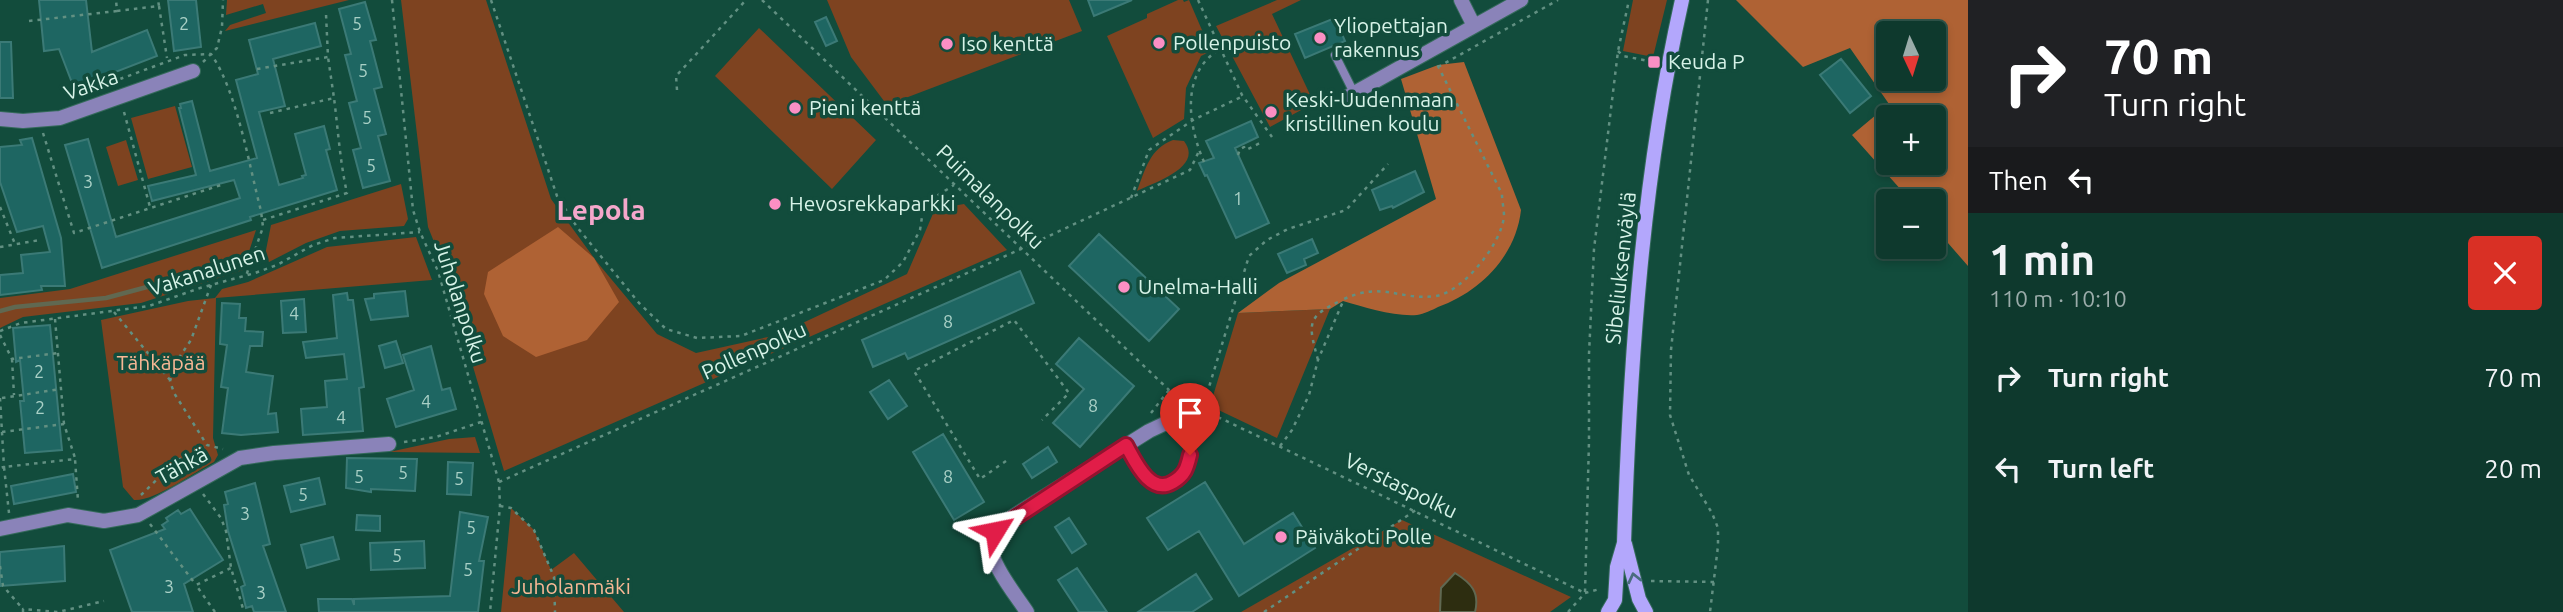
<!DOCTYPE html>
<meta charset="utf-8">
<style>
body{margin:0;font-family:Ubuntu,sans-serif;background:#1c4439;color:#f1f3f6;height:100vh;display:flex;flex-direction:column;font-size:26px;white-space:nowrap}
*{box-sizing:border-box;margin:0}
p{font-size:23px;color:#9bacaa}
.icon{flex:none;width:38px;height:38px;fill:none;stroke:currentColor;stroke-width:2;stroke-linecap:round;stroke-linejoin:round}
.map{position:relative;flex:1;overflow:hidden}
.sheet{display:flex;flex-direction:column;background:#0e392d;width:595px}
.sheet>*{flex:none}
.guide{background:#202124;color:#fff;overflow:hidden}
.needle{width:46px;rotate:176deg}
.controls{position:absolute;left:1876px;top:21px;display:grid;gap:14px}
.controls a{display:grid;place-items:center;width:70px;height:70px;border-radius:7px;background:#0e392d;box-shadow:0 4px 10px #0003,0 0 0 2px #2e5349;font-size:35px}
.pin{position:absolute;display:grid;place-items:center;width:60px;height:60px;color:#fff;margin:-72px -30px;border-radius:50% 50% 50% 0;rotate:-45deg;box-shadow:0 0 7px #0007}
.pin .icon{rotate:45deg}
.me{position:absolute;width:77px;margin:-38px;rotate:55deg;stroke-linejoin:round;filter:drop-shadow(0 0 5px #0008)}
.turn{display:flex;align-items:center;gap:24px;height:147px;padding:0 21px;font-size:32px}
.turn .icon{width:91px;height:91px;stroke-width:2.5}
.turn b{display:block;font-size:49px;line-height:60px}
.then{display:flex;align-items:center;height:66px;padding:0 21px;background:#0003;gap:14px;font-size:26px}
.round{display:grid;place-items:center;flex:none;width:74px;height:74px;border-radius:7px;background:#1c4439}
.head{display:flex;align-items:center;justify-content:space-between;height:119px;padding:0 21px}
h1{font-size:42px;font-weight:600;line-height:52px}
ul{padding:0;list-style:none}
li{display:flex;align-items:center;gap:21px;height:91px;padding:0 21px}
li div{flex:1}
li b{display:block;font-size:26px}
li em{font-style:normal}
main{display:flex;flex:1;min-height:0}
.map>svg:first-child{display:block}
</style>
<main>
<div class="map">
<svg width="1968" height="612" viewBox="0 0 1968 612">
<rect width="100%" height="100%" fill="#124c3c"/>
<path fill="#7e4320" d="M227,0h122l-124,31 5,-6 36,-12 -3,-9 -37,11z
M401,0h85l65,199 46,63 60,72 39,19 81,-18 130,-61 28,-65 29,-5 43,46 -503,221 -41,-138 -11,-47 -24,-59z
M827,0h242l13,31 -195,74 -36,-48z
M1178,0h5l1,2 5,-2 22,51 -10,5 -15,32 -2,31 -31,19 -46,-102 40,-18v-4z
M1277,0h24l-29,14 42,89 -44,24 -54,-101z
M1633,0h34l-14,57 -30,-6z
M759,28l117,112 -44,49 -117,-113z
M175,106l17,61 -44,12 -17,-61z
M126,140l12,40 -20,6 -12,-39z
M1173,140l11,1c20,26 -29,41 -47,50 8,-21 13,-43 36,-51z
M401,184l7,35 -4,7 -64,5 -34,12 -37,19 -4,-7 6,-30z
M256,230l-13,40 -102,33 -118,14 -23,11v-30l70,-9z
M416,237l16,43 -216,18 -3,140 5,17 -4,7c-19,10 -61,40 -80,38l-11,-13 -22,-167 87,-19 27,-3 7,-9 26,-7 79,-35z
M1330,309l-53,129 -67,-32 28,-93z
M475,437l5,16 -91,-1 60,-13z
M511,508l23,22 17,40 23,-17 50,59h-123z
M1402,520l169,77 -21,15h-309z"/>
<path fill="#af6234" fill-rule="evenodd" d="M1736,0h232v266l-34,-39v-26h-23l-59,-66 37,-31 -39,-56 -47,19zM1888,33h46v46h-46zM1888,117h46v46h-46z
M1464,62l57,148c-5,46 -41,82 -83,97 -6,3 -14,7 -21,8 -22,2 -53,-8 -74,-14l-13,8 -92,4 41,-30 157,-84 -35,-120 37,-14z
M558,227l36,31 25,44 -32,38 -51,17 -33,-21 -19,-42 4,-22z"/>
<path fill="#2d2d10" stroke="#606851" stroke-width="2" d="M1455,573c16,10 25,19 20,39h-35l1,-24z"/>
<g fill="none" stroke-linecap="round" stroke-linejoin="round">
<path stroke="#606851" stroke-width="4.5" d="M0,311l15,-4 91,-9 41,-11"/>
</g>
<path fill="#1e6662" stroke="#3b7a76" stroke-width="2" d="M39,0h47l6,52 55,-22 10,26 -83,32 -15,-39 -15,2z
M168,0h28l5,47 -27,4z
M1088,0h44l-38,16z
M365,2l11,38 -6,1 12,46 -8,2 12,45 -8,2 12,45 -27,7 -10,-38 8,-2 -12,-45 8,-2 -12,-46 6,-1 -12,-45z
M826,17l11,24 -11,5 -11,-24z
M1335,18l10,23 -40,17 -10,-24z
M315,23l6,23 -48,13 12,47 -26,6 20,73 24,-7 -1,-2 4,-1 -11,-41 29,-8 6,23 -4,1 11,40 -87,27 1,3 -149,48 -37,-123 23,-6 28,98 124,-39 -6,-18 -82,21 -4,-15 48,-11 -17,-67h2l-1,-4 12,-3 18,70 47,-13 -21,-78 22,-6 -9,-34z
M0,42h11l2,56h-13z
M1841,59l30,37 -21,17 -30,-38z
M1251,121l7,16 -23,11 34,75 -33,15 -29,-63 -2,1 -6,-13 15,-5 -8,-17z
M32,138l29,100 4,48h-24l1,4 -42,5v-20l23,-2 -2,-18 29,-3 -7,-26 -26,6 -17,-50v-35l22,-2 -2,-5z
M1415,171l9,21 -31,16 -1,-2 -12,4 -8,-20z
M1099,234l80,75 -30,32 -80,-75z
M1312,239l6,14 -14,6 2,6 -19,8 -9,-19z
M1020,271l14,32 -126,56 -3,-6 -32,14 -11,-27z
M405,291l3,25 -37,4 -6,-21 9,-1v-4z
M347,293l1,7h5l11,87 -5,1 4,43 -60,4 -2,-26 26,-2 -2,-26 22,-2 -3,-25 -38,4 -3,-16 34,-4 -4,-43z
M304,299l2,33 -23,1 -2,-32z
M222,303l18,1 -1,14h7l-1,13 18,1 -1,14h-12l-4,26 27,4 -5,38 8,-1 2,19 -37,3 -19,-2 6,-45 -7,-1 6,-42 -7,-1z
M50,325l12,125 -37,3 -5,-52h4l-4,-41 -4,2 -3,-34z
M1079,338l55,48 -54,61 -27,-24 31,-34 -28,-25z
M396,341l7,22 -18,5 -6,-22z
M431,346l11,44 8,-2 6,21 -60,18 -9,-28 27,-9 -11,-35z
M889,380l18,26 -19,13 -18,-27z
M943,434l41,68 -30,18 -41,-68z
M1048,447l9,15 -25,16 -9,-14z
M347,458l70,1 -2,32 -44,-2v3l-25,-4z
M448,462l25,1 -2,32 -24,-1z
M73,474l3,18 -62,12 -3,-18z
M319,478l6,26 -34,8 -7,-26z
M1205,482l39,62 49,-31 22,35 -76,48 -40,-65 -31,19 -21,-32z
M255,483l15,61 -7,2 23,66h-32l-2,-6 -6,2 -5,-21 4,-2 -17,-54 -4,-26 4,-1 -3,-12z
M190,509l33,51 -39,24 9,28h-61l-22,-62 55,-21 -3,-4 6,-4 -2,-3 12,-8 3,4z
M460,512l28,5 -9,44h5l-6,51h-159l-1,-13h34l2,6v-6l96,-3z
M357,515l23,1v15l-24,-1z
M1069,518l17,26 -14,9 -17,-26z
M333,537l6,22 -32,9 -6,-23z
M424,541l1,27 -54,2 -1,-27z
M64,546l1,35 -65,5v-34z
M1077,568l30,44h-28l-21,-32z
M1196,574l16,25 -20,13h-54z"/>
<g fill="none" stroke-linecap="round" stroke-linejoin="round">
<defs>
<path id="lane" d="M1335,55l19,38
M1126,445c8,13 15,33 30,39 8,4 13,1 20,-4 22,-14 14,-45 7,-65"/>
<path id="street" d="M1461,0l13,26
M1347,97l174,-97
M0,119l23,2 37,-3 133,-47
M0,529l68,-14 36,6 34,-6 102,-57 34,-5 115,-9
M1027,612c-11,-17 -41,-53 -36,-73 2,-8 8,-12 13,-17l145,-91 34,-16"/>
<path id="secondary" d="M1625,544l14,55 7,13
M1608,612l7,-12 2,-33 7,-24c6,-182 18,-365 58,-543"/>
</defs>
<use href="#lane" stroke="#356a5b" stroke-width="10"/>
<use href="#street" stroke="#356a5b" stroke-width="16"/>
<use href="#secondary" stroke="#356a5b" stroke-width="16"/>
<path stroke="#629082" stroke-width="2.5" stroke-dasharray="3.5 5" stroke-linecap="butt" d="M392,0l21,210 7,22 18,39 61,211 1,24 -10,106
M491,0l66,196 20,31 62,76 27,26 31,9 44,-2 143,-56 19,-18 17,-32 4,-26 30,-19
M762,0l407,390 15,9
M1198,0l44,95 30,42
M1708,0l-37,350 -1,65 19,60 23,38 6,15v18l-8,66
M159,6l8,52
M117,11l42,-5 -1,-6
M29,21l88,-10 -1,-11
M1618,51l5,5 31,6
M203,62l14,-14 5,-21 1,-27
M1438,67l120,-67
M257,69l71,-12 -2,-43
M120,79l65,-24 26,-1c26,37 38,111 50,157l2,16 -17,49
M677,90l-1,-14 70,-76
M124,112l26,95
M270,113l64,-15 -6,-41
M43,133l31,100 150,-49
M1238,155l2,-6 4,-2 2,3 14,-7
M1204,162c-16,-37 -24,-89 16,-113
M1131,198l18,-48 44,-30 50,-24
M0,207l15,37
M263,220l84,-27c-7,-31 -9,-64 -13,-95
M0,247l40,-7
M211,285l-20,55 -15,22 -6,19 4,12 33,52 16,4
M114,312l56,68
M55,319l9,105
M0,331l21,-8 128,-17 51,-18 55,-15 22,-8 36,-20 22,-7 85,-6
M0,335l12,24 46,-6
M12,359l2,36
M1318,360c-10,-37 -12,-43 24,-60
M0,398l4,69 -4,1
M2,398l59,-9
M1195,406l390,187 4,-152v-87l5,-105 24,-198 11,-51
M1202,410l47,-154 18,-16 21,-11 58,-19 42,-46
M1151,413l18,-23
M2,432l62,-8 11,34
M404,442l32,-5 45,-15
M1280,446l12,-16 17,-35 9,-35 26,-61c39,-18 56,2 92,-3 27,-4 66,-53 68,-80 0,-7 -2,-15 -2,-22l-65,-130
M1006,461l-26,18 -66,-108 100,-51 55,73 -27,27
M499,482l522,-233 169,-79 9,-19
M203,494l18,24 5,13 5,37 13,44
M141,495l35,-34 31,-16
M500,506l11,2 23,22 20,47 1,35
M9,513l-5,-46 71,-8 3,42
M150,524l46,61
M0,566l3,20 19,22
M1651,581l63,1
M23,612v-3l35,3 46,-11
M215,612l-19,-27 35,-17
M1264,612l152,-102
M1568,612l17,-19 15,-4"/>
<use href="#lane" stroke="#8a83b9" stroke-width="8"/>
<use href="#street" stroke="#8a83b9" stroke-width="14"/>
<use href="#secondary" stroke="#b3a7fc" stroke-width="14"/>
</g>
<defs><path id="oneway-chevron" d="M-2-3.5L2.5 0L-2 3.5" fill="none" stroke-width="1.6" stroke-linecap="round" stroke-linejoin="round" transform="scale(1.75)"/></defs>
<use stroke="#4a6c7f" href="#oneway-chevron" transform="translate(1634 578) rotate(-103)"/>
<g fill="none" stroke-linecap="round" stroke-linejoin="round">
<defs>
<path id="route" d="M995,531l131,-86c9,16 24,51 47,37 12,-7 14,-14 17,-27"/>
</defs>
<use href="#route" stroke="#92132f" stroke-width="18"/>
<use href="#route" stroke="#e11d48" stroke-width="12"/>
</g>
<g fill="#fb8fc4" stroke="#124c3c" stroke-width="2.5">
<circle cx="1320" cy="38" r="7"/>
<circle cx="1159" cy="43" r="7"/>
<circle cx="947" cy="44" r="7"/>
<rect x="1647" y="55" width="14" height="14" rx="3.5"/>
<circle cx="795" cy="108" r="7"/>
<circle cx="1271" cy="112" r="7"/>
<circle cx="775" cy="204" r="7"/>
<circle cx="1124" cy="287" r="7"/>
<circle cx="1281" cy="537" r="7"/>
</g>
<g text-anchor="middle" stroke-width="7" stroke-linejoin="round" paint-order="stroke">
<g font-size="18" fill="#a9d0c6">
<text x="184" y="30">2</text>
<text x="357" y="30">5</text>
<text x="363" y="77">5</text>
<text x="367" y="124">5</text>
<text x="371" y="172">5</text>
<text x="88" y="188">3</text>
<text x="1238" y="205">1</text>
<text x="294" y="320">4</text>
<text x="948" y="328">8</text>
<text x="39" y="378">2</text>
<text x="426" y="408">4</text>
<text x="1093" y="412">8</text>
<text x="40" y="414">2</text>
<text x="341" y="424">4</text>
<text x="403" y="479">5</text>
<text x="359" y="483">5</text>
<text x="948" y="483">8</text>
<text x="459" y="485">5</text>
<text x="303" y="501">5</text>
<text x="245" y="520">3</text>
<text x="471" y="534">5</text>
<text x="397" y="562">5</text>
<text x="468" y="576">5</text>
<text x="169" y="593">3</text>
<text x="261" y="599">3</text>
</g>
<g font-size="21" fill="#d7f3e8" stroke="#124c3c" text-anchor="start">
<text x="1334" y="33">Yliopettajan<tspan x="1334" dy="24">rakennus</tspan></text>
<text x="1173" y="50">Pollenpuisto</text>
<text x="961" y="51">Iso kenttä</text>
<text x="1668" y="69">Keuda P</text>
<text x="1285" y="107">Keski-Uudenmaan<tspan x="1285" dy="24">kristillinen koulu</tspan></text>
<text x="809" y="115">Pieni kenttä</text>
<text x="789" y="211">Hevosrekkaparkki</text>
<text x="1138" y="294">Unelma-Halli</text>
<text x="1295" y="544">Päiväkoti Polle</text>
</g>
<g font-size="21" fill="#d7f3e8" stroke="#124c3c">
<text transform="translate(91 85) rotate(-19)" y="7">Vakka</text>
<text transform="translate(990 197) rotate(44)" y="7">Puimalanpolku</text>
<text transform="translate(1621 268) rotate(-84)" y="7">Sibeliuksenväylä</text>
<text transform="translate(207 271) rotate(-18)" y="7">Vakanalunen</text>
<text transform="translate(460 302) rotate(72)" y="7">Juholanpolku</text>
<text transform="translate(754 351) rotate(-24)" y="7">Pollenpolku</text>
<text transform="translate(182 466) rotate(-29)" y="7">Tähkä</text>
<text transform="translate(1401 486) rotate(26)" y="7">Verstaspolku</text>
</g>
<g font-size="21" fill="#f8b895" stroke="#124c3c">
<text x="161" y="370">Tähkäpää</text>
<text x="571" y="594">Juholanmäki</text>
</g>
<g font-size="28" font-weight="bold" fill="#f4a7cb" stroke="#124c3c">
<text x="601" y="220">Lepola</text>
</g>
</g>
</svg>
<div class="controls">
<a><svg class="needle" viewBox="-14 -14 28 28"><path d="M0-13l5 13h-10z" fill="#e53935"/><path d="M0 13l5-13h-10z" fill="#9bacaa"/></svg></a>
<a>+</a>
<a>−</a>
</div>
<div class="pin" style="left:1190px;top:455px;background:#d93025"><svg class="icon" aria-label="arrive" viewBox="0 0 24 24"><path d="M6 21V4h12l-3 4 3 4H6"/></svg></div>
<svg class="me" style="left:995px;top:531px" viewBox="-20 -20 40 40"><path d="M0-17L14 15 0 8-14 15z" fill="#e11d48" stroke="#fff" stroke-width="4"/></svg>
</div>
<section class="sheet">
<div class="guide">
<div class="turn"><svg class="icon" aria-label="right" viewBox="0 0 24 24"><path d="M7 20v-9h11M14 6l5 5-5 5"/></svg><div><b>70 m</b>Turn right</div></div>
<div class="then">Then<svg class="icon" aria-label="left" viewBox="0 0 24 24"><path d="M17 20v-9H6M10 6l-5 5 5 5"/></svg></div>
</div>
<div class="head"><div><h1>1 min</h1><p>110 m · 10:10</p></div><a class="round" style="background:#d93025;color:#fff"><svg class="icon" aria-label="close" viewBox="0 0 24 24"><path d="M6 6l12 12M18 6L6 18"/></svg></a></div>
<ul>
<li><svg class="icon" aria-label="right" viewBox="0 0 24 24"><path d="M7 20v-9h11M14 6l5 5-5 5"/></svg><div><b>Turn right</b></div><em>70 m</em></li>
<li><svg class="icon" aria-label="left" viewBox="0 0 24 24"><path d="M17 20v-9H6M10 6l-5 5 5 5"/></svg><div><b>Turn left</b></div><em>20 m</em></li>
</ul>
</section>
</main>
